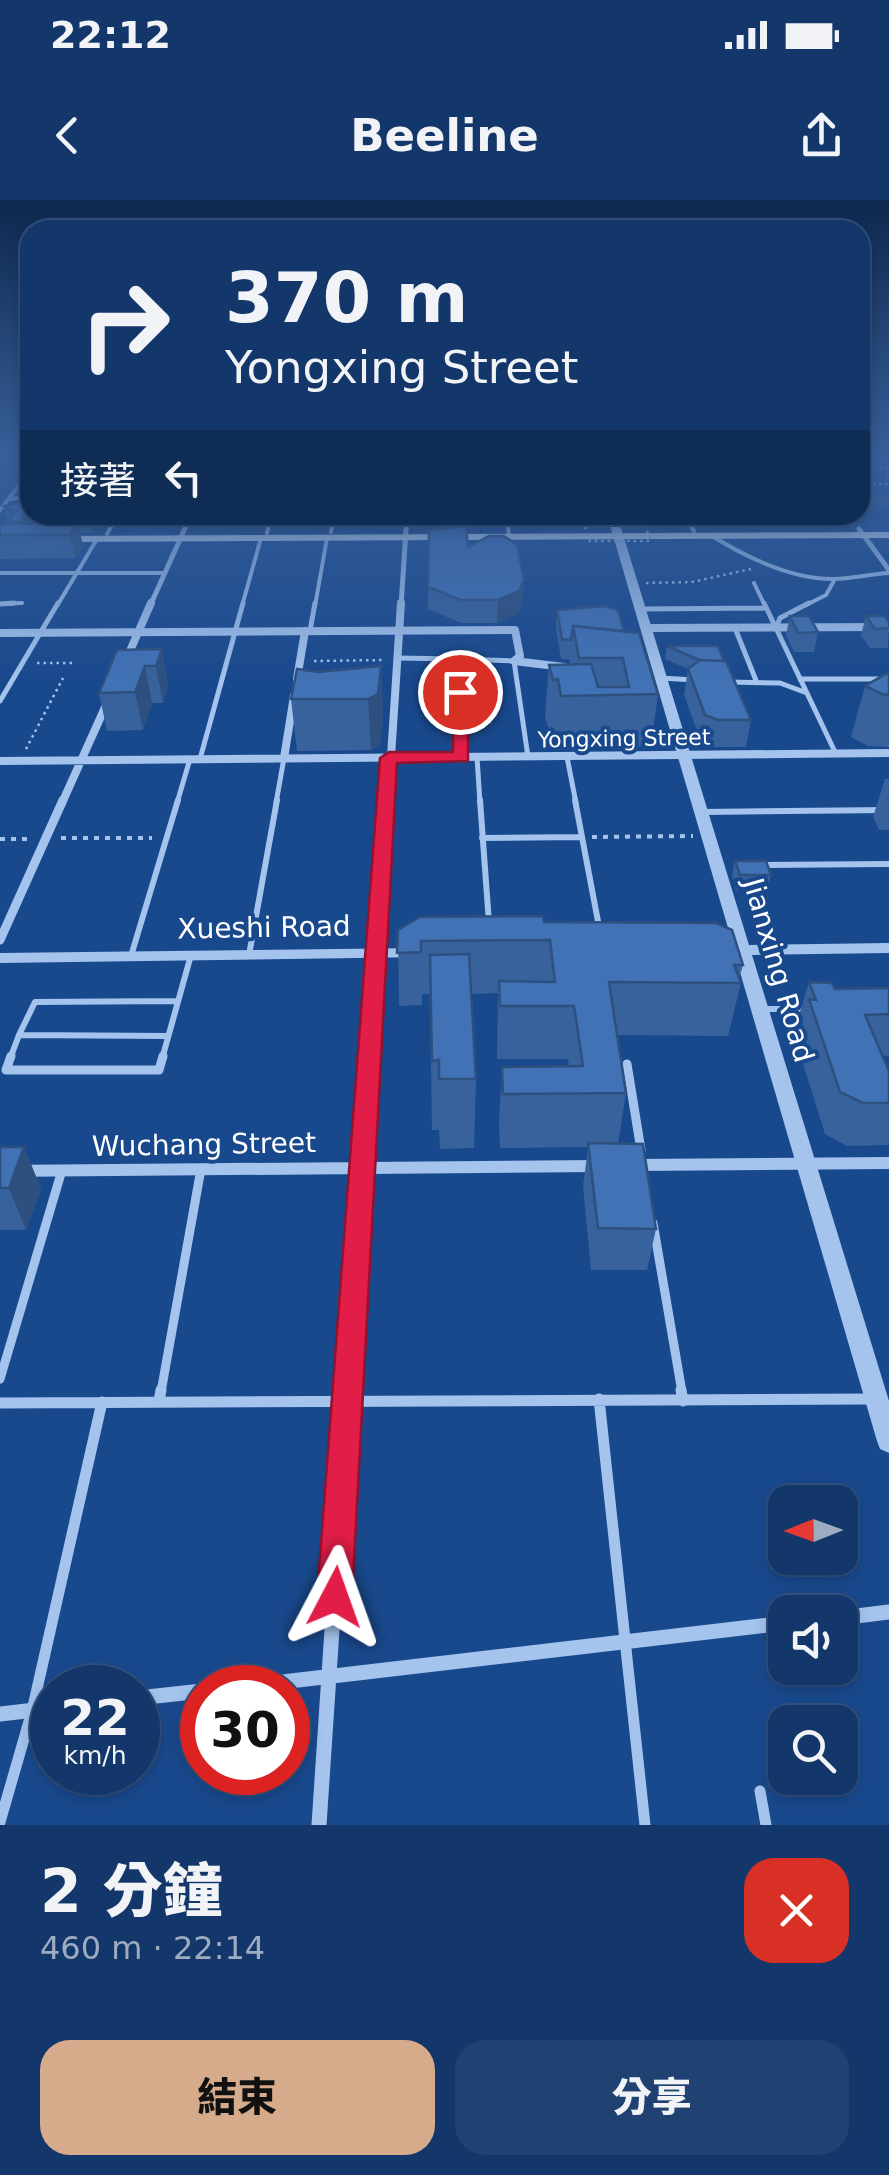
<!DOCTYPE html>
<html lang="zh-TW">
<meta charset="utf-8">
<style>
body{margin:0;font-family:"DejaVu Sans","Noto Sans TC",sans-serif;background:#204272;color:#f1f3f6;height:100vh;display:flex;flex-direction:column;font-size:38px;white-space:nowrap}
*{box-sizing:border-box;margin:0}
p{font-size:32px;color:#9dacc1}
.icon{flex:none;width:55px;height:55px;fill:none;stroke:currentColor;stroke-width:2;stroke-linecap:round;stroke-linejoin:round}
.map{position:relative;height:1625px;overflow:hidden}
.sheet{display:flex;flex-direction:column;background:#13376a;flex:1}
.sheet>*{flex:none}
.banner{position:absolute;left:20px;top:20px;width:850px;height:305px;border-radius:30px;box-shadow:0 5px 15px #0003,0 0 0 2px #32517e;background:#13376a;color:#f1f3f6;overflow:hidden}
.needle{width:65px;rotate:269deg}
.controls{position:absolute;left:768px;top:1285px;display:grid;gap:20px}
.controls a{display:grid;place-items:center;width:90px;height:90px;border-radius:20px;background:#13376a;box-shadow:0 5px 15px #0003,0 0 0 2px #32517e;font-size:50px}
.speed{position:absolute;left:30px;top:1465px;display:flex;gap:20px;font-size:50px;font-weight:700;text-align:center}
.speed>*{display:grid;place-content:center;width:130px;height:130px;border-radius:50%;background:#13376a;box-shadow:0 5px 15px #0003,0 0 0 2px #32517e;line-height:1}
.speed small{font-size:25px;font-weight:400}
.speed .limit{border:15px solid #d22;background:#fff;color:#111}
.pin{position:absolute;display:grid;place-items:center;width:85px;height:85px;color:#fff;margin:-42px;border:5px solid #fff;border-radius:50%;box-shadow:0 2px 10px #0007}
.me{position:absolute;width:110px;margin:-55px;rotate:4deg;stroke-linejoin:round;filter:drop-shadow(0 0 8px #0008)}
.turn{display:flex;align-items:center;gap:35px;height:210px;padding:0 40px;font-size:45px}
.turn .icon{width:130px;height:130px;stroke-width:2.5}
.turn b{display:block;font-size:70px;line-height:85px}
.then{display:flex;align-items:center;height:95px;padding:0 40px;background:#0003;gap:20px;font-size:38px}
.round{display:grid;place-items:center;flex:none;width:105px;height:105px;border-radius:30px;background:#204272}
.summary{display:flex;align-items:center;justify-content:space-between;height:170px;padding:0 40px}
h1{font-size:60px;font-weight:800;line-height:75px}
.action{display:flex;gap:20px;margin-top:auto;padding:20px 40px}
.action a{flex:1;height:115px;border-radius:30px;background:#d6ab8b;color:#111;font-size:40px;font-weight:800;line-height:115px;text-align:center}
.action a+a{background:#204272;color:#f1f3f6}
.status{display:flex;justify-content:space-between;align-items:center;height:70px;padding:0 50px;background:#13376a;direction:ltr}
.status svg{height:28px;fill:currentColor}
header{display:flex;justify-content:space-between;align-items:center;height:130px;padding:0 40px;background:#13376a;font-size:45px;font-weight:800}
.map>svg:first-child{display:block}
</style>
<div class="status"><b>22:12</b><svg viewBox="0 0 49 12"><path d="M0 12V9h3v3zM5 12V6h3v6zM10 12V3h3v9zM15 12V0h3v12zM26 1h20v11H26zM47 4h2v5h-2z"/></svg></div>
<header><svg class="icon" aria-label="back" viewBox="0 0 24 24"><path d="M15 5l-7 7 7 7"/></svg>Beeline<svg class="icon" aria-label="share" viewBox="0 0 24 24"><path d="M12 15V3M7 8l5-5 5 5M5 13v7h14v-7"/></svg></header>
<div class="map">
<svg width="889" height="1625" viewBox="0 0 889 1625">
<rect width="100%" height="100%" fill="#19498d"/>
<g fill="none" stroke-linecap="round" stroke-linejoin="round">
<path fill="#365a8b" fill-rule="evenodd" d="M889,295v10l-29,1v-10z"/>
<path stroke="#a4c4ee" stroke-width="2.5" stroke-dasharray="2.5 4" stroke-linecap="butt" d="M860,262l7,4 -7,3
M867,266l22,2
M860,282l26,3 3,-14
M646,383l46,-1 59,-13
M314,461l71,-1
M37,463h35
M26,549l37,-71"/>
<path stroke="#a4c4ee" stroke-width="4" stroke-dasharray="5 6" stroke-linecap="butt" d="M592,637l101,-1
M61,638h91
M0,639h32"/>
<path stroke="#a4c4ee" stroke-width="4" d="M10,299l20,-2
M0,310l30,-39
M507,315l2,22
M684,315l10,16
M331,332l3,-17
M267,333l4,-18
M107,334l11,-19
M712,336c34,21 80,43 121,43 18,0 37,-5 56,-6
M0,373h165
M754,383l11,23
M0,404l22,-1
M57,406l40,-67
M242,406l19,-68
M315,406l12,-68
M804,406l22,-11 9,-16"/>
<path stroke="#a4c4ee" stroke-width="5" d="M764,403l72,151
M0,404l14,-1
M642,409l124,-1
M735,428l22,55
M776,428l4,-10 29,-15
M310,431l5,-28
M397,458l62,1
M661,478l33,2
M800,479h89
M728,482l52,1 27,10
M0,501l58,-98
M462,557l-3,-98 55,2 14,96
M477,557l3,46
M567,557l9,46
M200,559l43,-156
M177,603l13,-44
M276,603l8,-45"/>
<path stroke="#a4c4ee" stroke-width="6" d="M480,600l9,123
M575,600l25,132
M703,612l186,-2
M482,638l100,-1
M759,665l130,-1
M249,755l28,-155
M131,756l47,-156
M761,809h49
M19,835l16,-33 143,-1
M10,859l9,-24 149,1
M162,859l29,-104"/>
<path stroke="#a4c4ee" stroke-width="9" d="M11,856l-5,14h153l4,-14
M627,864l14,86
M653,1023l29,169
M0,1179l62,-209
M161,1192l40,-223"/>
<path stroke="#a4c4ee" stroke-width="11" d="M681,1190l2,11
M599,1199l46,426
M159,1201l2,-11
M0,1203l872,-4
M760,1591l6,34
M0,1622l32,-111 70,-309"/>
<path stroke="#a4c4ee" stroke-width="5" d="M859,329l30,41
M150,406l41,-91
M401,406l6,-91"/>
<path stroke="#a4c4ee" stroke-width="8" d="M647,428l242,-1
M0,433l515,-3 5,26 -6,5 50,6
M126,460l25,-57
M297,479l8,-48
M284,558l10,-62
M0,561l889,-8
M62,603l45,-100
M388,603l13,-200"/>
<path stroke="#a4c4ee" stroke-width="9" d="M0,740l63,-140
M370,859l18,-259"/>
<path stroke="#a4c4ee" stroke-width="12" d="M636,965l253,-2
M0,971l599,-5
M348,1192l23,-336"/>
<path stroke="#a4c4ee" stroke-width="15" d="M840,1418l49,-6
M230,1488l555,-65
M138,1498l64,-7
M0,1514l52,-6
M319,1625l29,-435"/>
<path fill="#a4c4ee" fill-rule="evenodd" d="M607,315h10l132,430 140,-2v10l-137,2 137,446v52l-9,-4 -3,-8 -142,-486 -8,-5 6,-5z
M419,748l6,1 2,4 -2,4 -425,6v-10z"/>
<path fill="#d2e2fa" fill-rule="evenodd" d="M0,254h8l-8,6z
M889,332v6l-832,4 -6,-3 6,-3z"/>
<path stroke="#a4c4ee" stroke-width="2.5" stroke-dasharray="2.5 4" stroke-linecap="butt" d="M585,326h60l6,15h-61z"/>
</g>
<path fill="#38629c" d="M30,274v41h82l-7,12 -12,6h-13l3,13 -8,12 -75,1v-35h9l1,-4 -3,-2 -3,-12 25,-5 -5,-19z
M337,315h35l-1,10h-33z
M429,330l39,17 55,55 -5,12 -21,9h-36l-33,-14z
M557,410l67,21 34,63 -7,52 -94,2 -3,-17h-5l-4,-15 4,-51h20l1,-5 -9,-1 -5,-30z
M790,416l28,16 -4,20h-20l-8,-17z
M866,416l23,6 -1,26h-18l-9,-13z
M667,446h51l33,74 -5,27h-33l-12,-5 -17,-47 4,-26 -23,-10z
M162,449l6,37 -5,17h-11l-9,27 -36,1 -8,-38z
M381,466l2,50 -3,29 -9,5 -74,1 -6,-52 27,-27z
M889,472v75l-21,-1 -17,-9 14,-51z
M885,579h4v51h-10l-6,-13z
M735,661l36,14 -4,15h-31l-4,-14z
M544,722l199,43 -4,14 2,4 -13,53 -111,-1 9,58 -8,51 38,85 -9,41h-56l-8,-84 5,-39 -88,1 -1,-27 3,-54 67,-1 -1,-7h-71l1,-66 -27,1 5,85 -2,69 -34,1 -1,-19h-7l-2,-136h-8v11l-23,1 -1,-76z
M809,782l26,7 54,-1v68h-7l7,15v74l-42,1 -22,-12 -29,-93 3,-9 -3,-7z
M0,947h24l17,42 -15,41h-26z"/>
<path fill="#2e507f" d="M29,304l1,11h2l-8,18 -3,-11z
M89,315h23l-7,12 -12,6z
M78,323l5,23 -8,12 -5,-23z
M524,380l-1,22 -5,12 -21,9 1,-23z
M162,449l6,37 -5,17 -7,-37z
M145,466l7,37 -9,27 -8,-38z
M381,466l2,50 -3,29 -9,5 -3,-51z
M24,947l17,42 -15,41 -17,-42z"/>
<path fill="#4172b5" stroke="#2e507f" stroke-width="2.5" d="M29,301v3l-8,18h-13l6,-9 -10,-7z
M78,323l-8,12h-70v-11z
M466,326l2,21 21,-11h15l13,9 7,35 -5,11 -21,9h-37l-33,-13 1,-57z
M605,406l13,4 6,21 -51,-5 -2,14 -9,-1 -5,-29z
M790,416h19l9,16 -20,1z
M866,416h18l5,6v6l-14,1z
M573,426l66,7 19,61 -97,2 -3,-17 -5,1 -4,-15 42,-1 7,23h31l-6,-29h-44z
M667,446h51l6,15 -25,-1z
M162,449l-6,17h-11l-10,26 -36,1 18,-43z
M700,460l26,1 25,59h-33l-13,-5 -17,-46z
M381,466l-3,28 -10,5h-77l6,-30 21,3z
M889,472v23l-7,-1 -17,-8z
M735,661h31l5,14h-31z
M543,716l1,6 172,1 16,7 11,35h-9l7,18 -132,-1 17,111 -123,1 -1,-27 81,-1 -9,-60h-74l-1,-25 56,1 -5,-42 -129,1v11l-24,1 1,-23 22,-13z
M469,754l7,125h-37v-19l-7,1 -2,-106z
M809,782l23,1 3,6 54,-1v26l-24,1 24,56v32h-26l-23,-11 -31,-93 7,1z
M588,943l55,1 13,85 -58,-1z
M0,947h24l-15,41h-9z"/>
<linearGradient id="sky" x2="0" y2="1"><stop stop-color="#0e284e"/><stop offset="0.53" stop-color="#385f9a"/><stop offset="1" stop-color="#385f9a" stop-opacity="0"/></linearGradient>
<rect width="889" height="481" fill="url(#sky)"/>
<path fill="#e11d48" stroke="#92132f" stroke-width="2.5" d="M454,488l14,4v69l-71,2 -45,834 -5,12 -12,6 -13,-6 -5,-12 63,-839 9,-6h64z"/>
<g text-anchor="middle" stroke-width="8" stroke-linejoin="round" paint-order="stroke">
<g font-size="22" fill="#fff" stroke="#19498d">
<text transform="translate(624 538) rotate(-1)" y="8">Yongxing Street</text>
</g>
<g font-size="28" fill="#fff" stroke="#19498d">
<text transform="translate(264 727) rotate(-1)" y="10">Xueshi Road</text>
<text transform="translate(779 770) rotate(74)" y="10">Jianxing Road</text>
<text transform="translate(204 944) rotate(-1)" y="10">Wuchang Street</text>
</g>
</g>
</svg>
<div class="controls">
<a><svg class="needle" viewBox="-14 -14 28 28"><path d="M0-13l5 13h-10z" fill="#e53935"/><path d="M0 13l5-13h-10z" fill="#9dacc1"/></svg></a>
<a><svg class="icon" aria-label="sound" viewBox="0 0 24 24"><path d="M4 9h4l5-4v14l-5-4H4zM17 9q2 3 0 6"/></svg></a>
<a><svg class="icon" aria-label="search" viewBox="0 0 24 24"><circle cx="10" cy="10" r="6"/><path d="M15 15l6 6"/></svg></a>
</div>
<div class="speed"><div>22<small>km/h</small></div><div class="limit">30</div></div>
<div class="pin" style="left:460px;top:492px;background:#d93025"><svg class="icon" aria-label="arrive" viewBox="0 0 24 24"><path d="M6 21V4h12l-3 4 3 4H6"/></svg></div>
<svg class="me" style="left:335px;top:1397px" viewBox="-20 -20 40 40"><path d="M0-17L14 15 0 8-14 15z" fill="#e11d48" stroke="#fff" stroke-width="4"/></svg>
<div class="banner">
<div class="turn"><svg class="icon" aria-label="right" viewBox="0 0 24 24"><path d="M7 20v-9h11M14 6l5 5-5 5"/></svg><div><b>370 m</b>Yongxing Street</div></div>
<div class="then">接著<svg class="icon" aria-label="left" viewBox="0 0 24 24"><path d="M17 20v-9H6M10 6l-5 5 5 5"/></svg></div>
</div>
</div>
<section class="sheet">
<div class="summary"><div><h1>2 分鐘</h1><p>460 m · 22:14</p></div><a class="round" style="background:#d93025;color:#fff"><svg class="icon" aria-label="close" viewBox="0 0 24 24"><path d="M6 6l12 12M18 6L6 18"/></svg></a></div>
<div class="action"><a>結束</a><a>分享</a></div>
</section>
